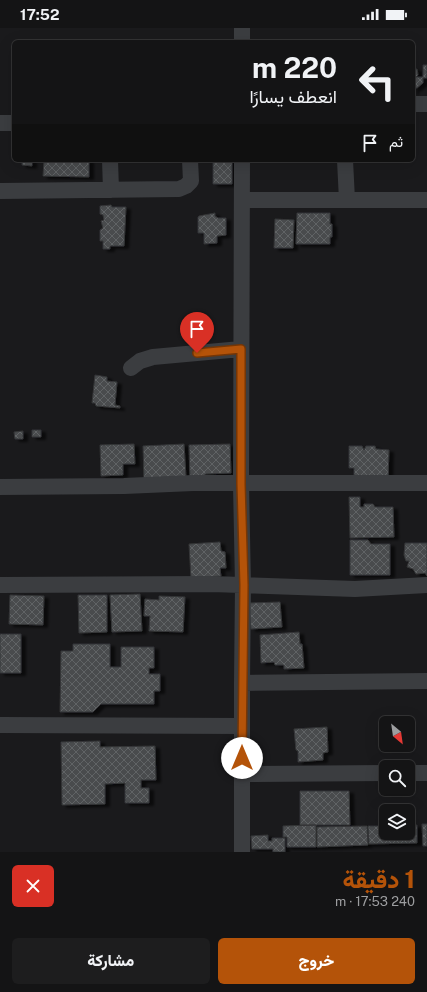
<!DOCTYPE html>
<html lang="ar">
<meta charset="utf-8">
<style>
body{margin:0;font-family:"Public Sans",Vazirmatn,sans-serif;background:#1d1d1e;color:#f1f3f6;direction:rtl;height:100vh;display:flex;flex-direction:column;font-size:15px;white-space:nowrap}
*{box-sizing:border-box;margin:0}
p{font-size:13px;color:#9d9ea0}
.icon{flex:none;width:22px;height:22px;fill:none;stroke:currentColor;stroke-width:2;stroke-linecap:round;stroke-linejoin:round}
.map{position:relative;height:824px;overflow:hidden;direction:ltr}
.side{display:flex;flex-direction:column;background:#141415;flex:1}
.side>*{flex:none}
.guide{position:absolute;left:12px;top:12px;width:403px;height:122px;border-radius:6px;box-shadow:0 4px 16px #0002,0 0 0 1px #333334;direction:rtl;background:#141415;color:#f1f3f6;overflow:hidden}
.needle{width:26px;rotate:151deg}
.fabs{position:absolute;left:379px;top:688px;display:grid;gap:8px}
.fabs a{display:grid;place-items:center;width:36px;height:36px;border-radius:6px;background:#141415;box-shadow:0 4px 16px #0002,0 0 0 1px #333334;font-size:20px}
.pin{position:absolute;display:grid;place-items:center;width:34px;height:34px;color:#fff;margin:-41px -17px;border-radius:50% 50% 50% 0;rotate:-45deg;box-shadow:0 0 4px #0007}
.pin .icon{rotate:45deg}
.me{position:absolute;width:44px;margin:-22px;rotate:0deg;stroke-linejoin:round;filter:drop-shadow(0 0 3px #0008)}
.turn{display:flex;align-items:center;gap:14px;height:84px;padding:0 12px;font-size:18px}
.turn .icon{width:52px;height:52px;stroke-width:2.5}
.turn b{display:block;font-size:28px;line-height:34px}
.then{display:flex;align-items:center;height:38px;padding:0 12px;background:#0003;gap:8px;font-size:15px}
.round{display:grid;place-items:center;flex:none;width:42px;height:42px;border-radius:6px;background:#1d1d1e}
.head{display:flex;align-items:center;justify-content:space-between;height:68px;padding:0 12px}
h1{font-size:24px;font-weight:800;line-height:30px;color:#b45309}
.primary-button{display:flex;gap:8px;margin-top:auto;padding:8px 12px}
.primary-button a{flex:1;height:46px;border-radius:6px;background:#b45309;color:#fff;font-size:16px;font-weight:800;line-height:46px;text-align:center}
.primary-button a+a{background:#1d1d1e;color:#f1f3f6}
.status{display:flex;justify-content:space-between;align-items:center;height:28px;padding:0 20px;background:#141415;direction:ltr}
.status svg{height:11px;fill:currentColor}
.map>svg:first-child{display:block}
</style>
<div class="status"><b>17:52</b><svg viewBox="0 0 49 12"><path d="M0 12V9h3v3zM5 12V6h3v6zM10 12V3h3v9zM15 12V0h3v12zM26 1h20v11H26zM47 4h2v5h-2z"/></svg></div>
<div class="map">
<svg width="427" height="824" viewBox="0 0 427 824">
<defs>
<pattern id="building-cross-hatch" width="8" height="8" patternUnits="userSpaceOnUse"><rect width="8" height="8" fill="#494c4e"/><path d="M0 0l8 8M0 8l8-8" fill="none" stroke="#616465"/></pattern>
<filter id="shadow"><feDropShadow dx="4.5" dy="2.5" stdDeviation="1" flood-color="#0009"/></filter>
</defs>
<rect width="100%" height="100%" fill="#1a1a1c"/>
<path fill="url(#building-cross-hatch)" stroke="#343537" filter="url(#shadow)" d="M423,37h4v13h-4v5l-6,5h-3v4h-1v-25l1,2h3l1,6 -2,2h7z
M22,132h10v6l-10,-1z
M44,132h45v17l-46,-1z
M213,132h19v24h-19z
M111,177l1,2h14l-2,39h-14v3h-7v-8h-3v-11l3,-2 -2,-7 3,-1 -1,-5 -3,-1v-8z
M215,185v3l3,2h8v17l-9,1v7l-13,1v-11h-6v-16l1,-1z
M297,185h33v11h2v13h-2v7h-34z
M275,191l19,1 -1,28h-19z
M95,347l12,2v4l10,1 -2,23 5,1v2l-24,-2 -1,-3h-3z
M32,402h9v7h-9z
M23,403v8h-8l-1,-7z
M134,416l1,20h-12v11l-22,1 -1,-31z
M184,416l2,34 -42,2 -1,-34z
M230,416l1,29 -26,1v3l-15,1 -1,-33z
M349,418h13l2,4 2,-4h9l1,3 13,1 -1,29h-34v-11h-5z
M349,469h11v10h4v-3h9l2,3h18l1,30 -44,1z
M350,512h18l3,4h19v31h-40z
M220,514l1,9 4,1 1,16h-6l1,8 -30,2 -2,-34z
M405,515h22v33l-2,-3 -9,1 -3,-5 -6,-2 2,-6h-3l-2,-6z
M140,566l2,37 -30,1 -2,-37z
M10,567l34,1 -1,29 -34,-1z
M78,567h29v37l-28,1z
M159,568l26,1 -2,35 -34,-1 1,-15h-6l1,-17 14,1z
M280,574l2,25 -31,2 -2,-26z
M299,604l1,12h2l2,24 -20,1v-4h-9l-1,-3 -13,1 -1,-28z
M0,606h21v39h-21z
M73,616h37v23h11v-20h33v21h-5v6h11v17h-6v13h-53l-8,8h-33l1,-61h12z
M327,699l1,25 -5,1v7l-25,2v-11l-2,-1 -2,-21z
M100,713v6l55,-1 1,34h-15v8h8v15h-24v-20l-20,1v20l-43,1 -1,-63z
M300,763h49l1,34h-50z
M422,796h5v22h-4z
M316,797v22h-29v-10h-4v-11z
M417,797v18l-48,1 -1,-18h18v7h22v-7z
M367,798l1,19 -51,2v-20z
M268,807v6h4v-3h13v14h-12v-3h-21l-1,-13z"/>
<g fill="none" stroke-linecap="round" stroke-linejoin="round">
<path stroke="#3b3d40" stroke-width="16" d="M242,14v-14
M413,76h14
M0,95h14
M110,132l1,30
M345,132l2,40
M0,163l179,-2 7,-3 5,-5 -1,-21
M242,172h185
M131,340l9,-7 13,-4 88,-8
M0,459l124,-1 69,-3h234
M0,557l212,-1 143,5 72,-4
M242,655l185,-2
M0,697l242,1
M408,745h19
M242,746l144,-1
M242,824v-169l1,-98 -2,-101 1,-324"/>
</g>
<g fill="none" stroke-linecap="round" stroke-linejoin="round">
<defs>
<path id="route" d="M197,325l44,-4v135l3,101 -2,173"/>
</defs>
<use href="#route" stroke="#753606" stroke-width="10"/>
<use href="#route" stroke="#b45309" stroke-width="7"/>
</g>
</svg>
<div class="fabs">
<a><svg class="needle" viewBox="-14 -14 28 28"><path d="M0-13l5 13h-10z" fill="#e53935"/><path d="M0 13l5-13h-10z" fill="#9d9ea0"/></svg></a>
<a><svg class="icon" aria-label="search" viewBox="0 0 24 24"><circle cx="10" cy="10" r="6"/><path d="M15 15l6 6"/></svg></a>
<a><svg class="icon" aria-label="layers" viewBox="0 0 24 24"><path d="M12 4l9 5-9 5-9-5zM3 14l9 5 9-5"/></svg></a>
</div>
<div class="pin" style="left:197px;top:325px;background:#d93025"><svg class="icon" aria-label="arrive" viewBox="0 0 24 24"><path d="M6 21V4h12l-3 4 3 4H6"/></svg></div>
<svg class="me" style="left:242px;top:730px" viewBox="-20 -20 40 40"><circle r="19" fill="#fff"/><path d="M0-13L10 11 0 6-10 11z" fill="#b45309"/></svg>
<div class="guide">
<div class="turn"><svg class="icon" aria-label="left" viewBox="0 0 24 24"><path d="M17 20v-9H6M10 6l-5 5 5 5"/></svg><div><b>220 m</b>انعطف يسارًا</div></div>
<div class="then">ثم<svg class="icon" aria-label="arrive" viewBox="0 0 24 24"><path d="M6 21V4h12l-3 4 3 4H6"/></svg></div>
</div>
</div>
<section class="side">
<div class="head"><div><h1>1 دقيقة</h1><p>240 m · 17:53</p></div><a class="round" style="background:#d93025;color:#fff"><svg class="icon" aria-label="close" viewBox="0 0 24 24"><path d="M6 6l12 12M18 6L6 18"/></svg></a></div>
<div class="primary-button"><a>خروج</a><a>مشاركة</a></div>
</section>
